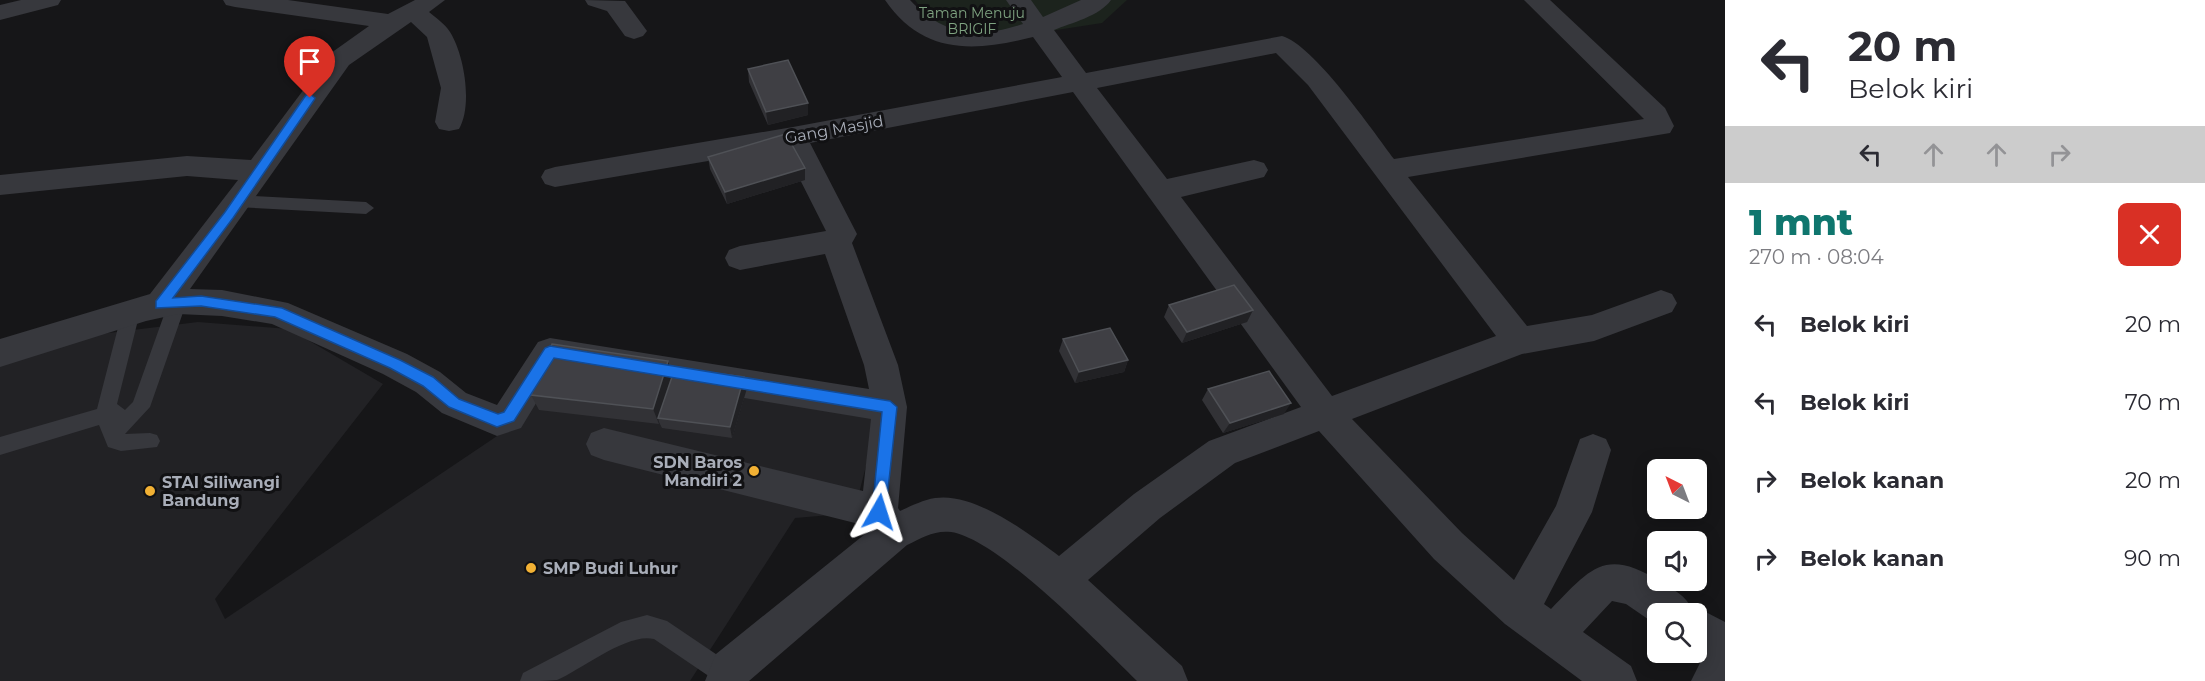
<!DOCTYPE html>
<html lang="id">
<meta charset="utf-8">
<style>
body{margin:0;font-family:Montserrat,sans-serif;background:#f2f2f3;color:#2b2b33;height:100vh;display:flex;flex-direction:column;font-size:22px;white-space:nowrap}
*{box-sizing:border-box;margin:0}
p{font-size:20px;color:#7c7c81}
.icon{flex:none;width:33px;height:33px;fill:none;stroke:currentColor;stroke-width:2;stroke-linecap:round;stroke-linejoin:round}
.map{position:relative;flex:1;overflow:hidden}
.side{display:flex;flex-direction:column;background:#fff;width:480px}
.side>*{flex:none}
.hud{background:#fff;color:#2b2b33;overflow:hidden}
.needle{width:39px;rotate:318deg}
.tools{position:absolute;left:1647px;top:459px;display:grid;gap:12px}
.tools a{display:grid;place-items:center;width:60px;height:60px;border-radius:9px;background:#fff;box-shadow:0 3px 15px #0003;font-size:30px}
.pin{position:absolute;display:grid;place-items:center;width:51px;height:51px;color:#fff;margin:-62px -26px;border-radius:50% 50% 50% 0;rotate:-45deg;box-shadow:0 0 6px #0007}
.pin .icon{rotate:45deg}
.me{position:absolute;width:66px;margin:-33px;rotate:6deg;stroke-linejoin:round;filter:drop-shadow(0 0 4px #0008)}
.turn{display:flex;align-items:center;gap:21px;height:126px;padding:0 24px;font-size:27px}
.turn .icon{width:78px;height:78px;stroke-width:2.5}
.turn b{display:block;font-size:42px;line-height:51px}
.lanes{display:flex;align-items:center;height:57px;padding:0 24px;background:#0003;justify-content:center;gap:30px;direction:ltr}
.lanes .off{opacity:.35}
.round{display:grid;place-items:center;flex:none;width:63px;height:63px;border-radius:9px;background:#f2f2f3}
.head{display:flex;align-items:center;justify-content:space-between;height:102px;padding:0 24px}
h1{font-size:36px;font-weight:800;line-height:45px;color:#0f766e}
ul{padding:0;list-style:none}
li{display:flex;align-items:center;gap:18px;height:78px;padding:0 24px}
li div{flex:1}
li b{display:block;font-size:22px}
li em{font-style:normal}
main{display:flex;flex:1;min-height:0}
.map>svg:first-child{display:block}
</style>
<main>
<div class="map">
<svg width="1725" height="681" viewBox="0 0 1725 681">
<rect width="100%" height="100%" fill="#161618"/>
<path fill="#222225" d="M198,322l91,7 94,55 -168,215 10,20 281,-189 47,-76 327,57 -26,102 -59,5 -105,163h-690v-316l92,-30z"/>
<path fill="#1c231d" d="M915,0h212l-25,23 -137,21 -31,-18z"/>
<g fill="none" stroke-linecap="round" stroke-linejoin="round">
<path fill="#37383d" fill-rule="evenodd" d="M237,195l129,7 8,6 -8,6 -129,-7 -8,-6z
M178,294l6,2 3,5 -37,106 -25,27 25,-1 7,2 3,6 -3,6 -36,4 -13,-4 -9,-22 -99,30v-18l97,-28 25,-97 3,-5h12l3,5 -23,92 8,6 8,-8 36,-101 3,-5z
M647,615l20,6 68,46 3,8 -2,6h-20l-62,-42c-26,-7 -72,30 -97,41 -10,1 -26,1 -37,1l3,-8 98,-51z"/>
<path fill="#37383d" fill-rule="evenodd" d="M21,0h40l-3,5 -58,15v-15z
M223,0h65l100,14 27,-14h30l-16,12c7,6 16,12 21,20 14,22 23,73 9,97l-10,2 -10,-2 -4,-7 6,-34 -14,-51 -16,-15 -62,43 -159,224 32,1 66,13 119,51 33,18 26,21 31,12 41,-63 12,-4 319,51 -5,-24 -39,-111 -85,16 -11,-4 -4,-8 4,-8 11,-4 86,-15 -42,-83 -229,39 -10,-3 -4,-7 4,-7 10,-3 238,-40 269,-50 -29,-40c-59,15 -110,18 -148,-37h25c34,36 67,39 113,24l-17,-24h25l12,17 38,-17h30c-11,16 -40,23 -57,30l32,43 196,-37c31,8 91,95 112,123l250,-40 -120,-119h26l115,108 9,18 -4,7 -262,44 119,149 65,-11 69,-25 11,4 5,9 -5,9 -78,29 -72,13 -170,65 110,114 52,47 42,-74 24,-67 13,-5 13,5 5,11 -19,62 -48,92 7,5c40,-41 54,-62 110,-27 12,7 25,14 31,27l4,-2 29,15v59h-34l13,-26 -8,-5v-36h-38v12l-32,-22 -14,-3 -29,31 48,34 6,15h-55l-77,-57 -71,-65 -115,-128 -84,32 -75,55 -72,62 94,86 6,15h-51c-37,-36 -138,-142 -186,-149 -17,-2 -29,6 -44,13l-158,136h-44l11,-27 154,-124 -3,-4 -263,-66 -13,-5 -5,-11 5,-11 13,-5 259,63 8,-72 -313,-52 -37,61 -24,8 -55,-23 -26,-21 -33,-18 -111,-50 -50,-8 -44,-2 -32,7 -146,46v-28l150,-45 88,-114 -51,-4 -187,19v-20l187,-19 64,4 80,-107 38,-27 -134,-19 -9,-2zM1276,53l32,32 188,251 -164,60 -151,-199 83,-20 4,-7 -4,-7 -10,-3 -87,19 -70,-91zM1073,92l228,315 -92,34 -75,53 -75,62c-31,-23 -84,-64 -124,-58 -12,2 -24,8 -35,13l-2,-3 9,-101 -9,-42 -46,-122 5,-9 -47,-91z
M585,0l40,1 22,30 -4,5 -9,3 -9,-3 -18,-25 -19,-6z"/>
</g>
<path fill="#323236" d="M748,69l60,34v12l-40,10 -19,-43z
M708,157l97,11v12l-78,24 -17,-35z
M1169,305l84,5 -6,12 -65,21 -18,-26z
M1063,339l65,21 -4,12 -49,11 -16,-32z
M672,376l75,12 -15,50 -70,-10 -3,-6v2l-120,-14 -8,-15z
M1208,389l76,25 -61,19 -21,-33z"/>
<path fill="#212124" d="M808,103v12l-40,10 -2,-13z
M805,168v12l-78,24 -2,-12z
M1253,310l-6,12 -65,21 5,-11z
M1128,360l-4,12 -49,11 4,-11z
M668,361l5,16 -15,41 1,4v2l-6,-15z
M744,377l3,11 -15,50 -2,-11z
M1291,403l-7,11 -61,19 7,-10z"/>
<path fill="#3f3f44" stroke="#4f5156" stroke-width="1.5" d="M788,60l20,43 -42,9 -18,-43z
M786,134l19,34 -80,24 -17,-35z
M1234,285l19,25 -66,22 -18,-27z
M1110,328l18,32 -49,12 -16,-33z
M552,344l116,17 -15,48 -122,-14z
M675,368l69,9 -14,50 -72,-9z
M1269,371l22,32 -61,20 -22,-34z"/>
<path fill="#1a73e8" stroke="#114b97" stroke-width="1.5" d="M310,94l5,4 -1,2 -81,118 -60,80 28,-2 81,12 118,52 33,17 26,22 39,15 6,-2 41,-64 5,-2 340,55 7,6 -12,110 -6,2 -5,-2 -2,-5 10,-100 -328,-54 -40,63 -17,6 -48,-20 -26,-21 -33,-18 -115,-51 -74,-11 -45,2v-7l69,-89 81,-117z"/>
<g fill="#f2b134" stroke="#111113" stroke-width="2">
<circle cx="754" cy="471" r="6"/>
<circle cx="150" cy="491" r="6"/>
<circle cx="531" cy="568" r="6"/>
</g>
<g text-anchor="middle" stroke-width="6" stroke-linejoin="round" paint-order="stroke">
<g font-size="14" fill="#7fa381" stroke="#111113">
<text x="972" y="18">Taman Menuju<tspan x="972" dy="16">BRIGIF</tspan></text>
</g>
<g font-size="16" fill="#a8adb8" stroke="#111113">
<text transform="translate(834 129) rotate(-10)" y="6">Gang Masjid</text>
</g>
<g font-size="16" font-weight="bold" fill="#a8adb8" stroke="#111113" text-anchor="start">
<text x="742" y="468" text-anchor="end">SDN Baros<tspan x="742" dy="18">Mandiri 2</tspan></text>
<text x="162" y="488">STAI Siliwangi<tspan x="162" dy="18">Bandung</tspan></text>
<text x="543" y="574">SMP Budi Luhur</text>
</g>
</g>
</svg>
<div class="tools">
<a><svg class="needle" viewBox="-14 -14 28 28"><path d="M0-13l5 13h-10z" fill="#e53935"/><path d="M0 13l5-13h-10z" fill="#7c7c81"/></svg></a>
<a><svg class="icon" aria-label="sound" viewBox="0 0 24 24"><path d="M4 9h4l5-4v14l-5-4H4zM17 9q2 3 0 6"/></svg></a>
<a><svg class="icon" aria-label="search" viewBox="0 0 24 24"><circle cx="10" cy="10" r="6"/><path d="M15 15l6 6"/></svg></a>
</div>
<div class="pin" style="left:310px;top:98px;background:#d93025"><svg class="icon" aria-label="arrive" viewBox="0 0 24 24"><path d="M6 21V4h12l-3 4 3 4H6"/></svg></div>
<svg class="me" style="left:879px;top:512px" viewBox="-20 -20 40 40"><path d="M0-17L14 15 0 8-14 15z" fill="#1a73e8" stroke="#fff" stroke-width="4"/></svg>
</div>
<section class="side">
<div class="hud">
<div class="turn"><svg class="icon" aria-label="left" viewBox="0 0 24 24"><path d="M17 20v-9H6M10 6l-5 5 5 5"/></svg><div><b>20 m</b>Belok kiri</div></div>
<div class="lanes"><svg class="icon" aria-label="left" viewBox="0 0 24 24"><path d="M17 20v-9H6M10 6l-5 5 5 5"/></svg><svg class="icon off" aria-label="ahead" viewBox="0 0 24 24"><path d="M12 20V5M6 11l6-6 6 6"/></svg><svg class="icon off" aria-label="ahead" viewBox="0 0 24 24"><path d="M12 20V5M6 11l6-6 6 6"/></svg><svg class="icon off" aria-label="right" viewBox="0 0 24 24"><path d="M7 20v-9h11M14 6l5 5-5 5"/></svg></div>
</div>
<div class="head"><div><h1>1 mnt</h1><p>270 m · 08:04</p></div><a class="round" style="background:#d93025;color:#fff"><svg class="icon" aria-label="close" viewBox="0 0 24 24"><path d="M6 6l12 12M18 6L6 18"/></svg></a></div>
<ul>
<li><svg class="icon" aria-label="left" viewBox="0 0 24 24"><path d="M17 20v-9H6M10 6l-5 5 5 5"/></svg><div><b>Belok kiri</b></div><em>20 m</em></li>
<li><svg class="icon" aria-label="left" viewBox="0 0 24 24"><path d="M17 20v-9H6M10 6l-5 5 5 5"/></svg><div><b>Belok kiri</b></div><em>70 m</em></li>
<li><svg class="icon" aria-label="right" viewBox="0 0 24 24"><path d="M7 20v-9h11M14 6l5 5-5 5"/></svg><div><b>Belok kanan</b></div><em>20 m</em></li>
<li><svg class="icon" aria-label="right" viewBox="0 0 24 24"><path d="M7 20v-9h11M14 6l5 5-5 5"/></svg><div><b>Belok kanan</b></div><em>90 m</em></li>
</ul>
</section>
</main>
